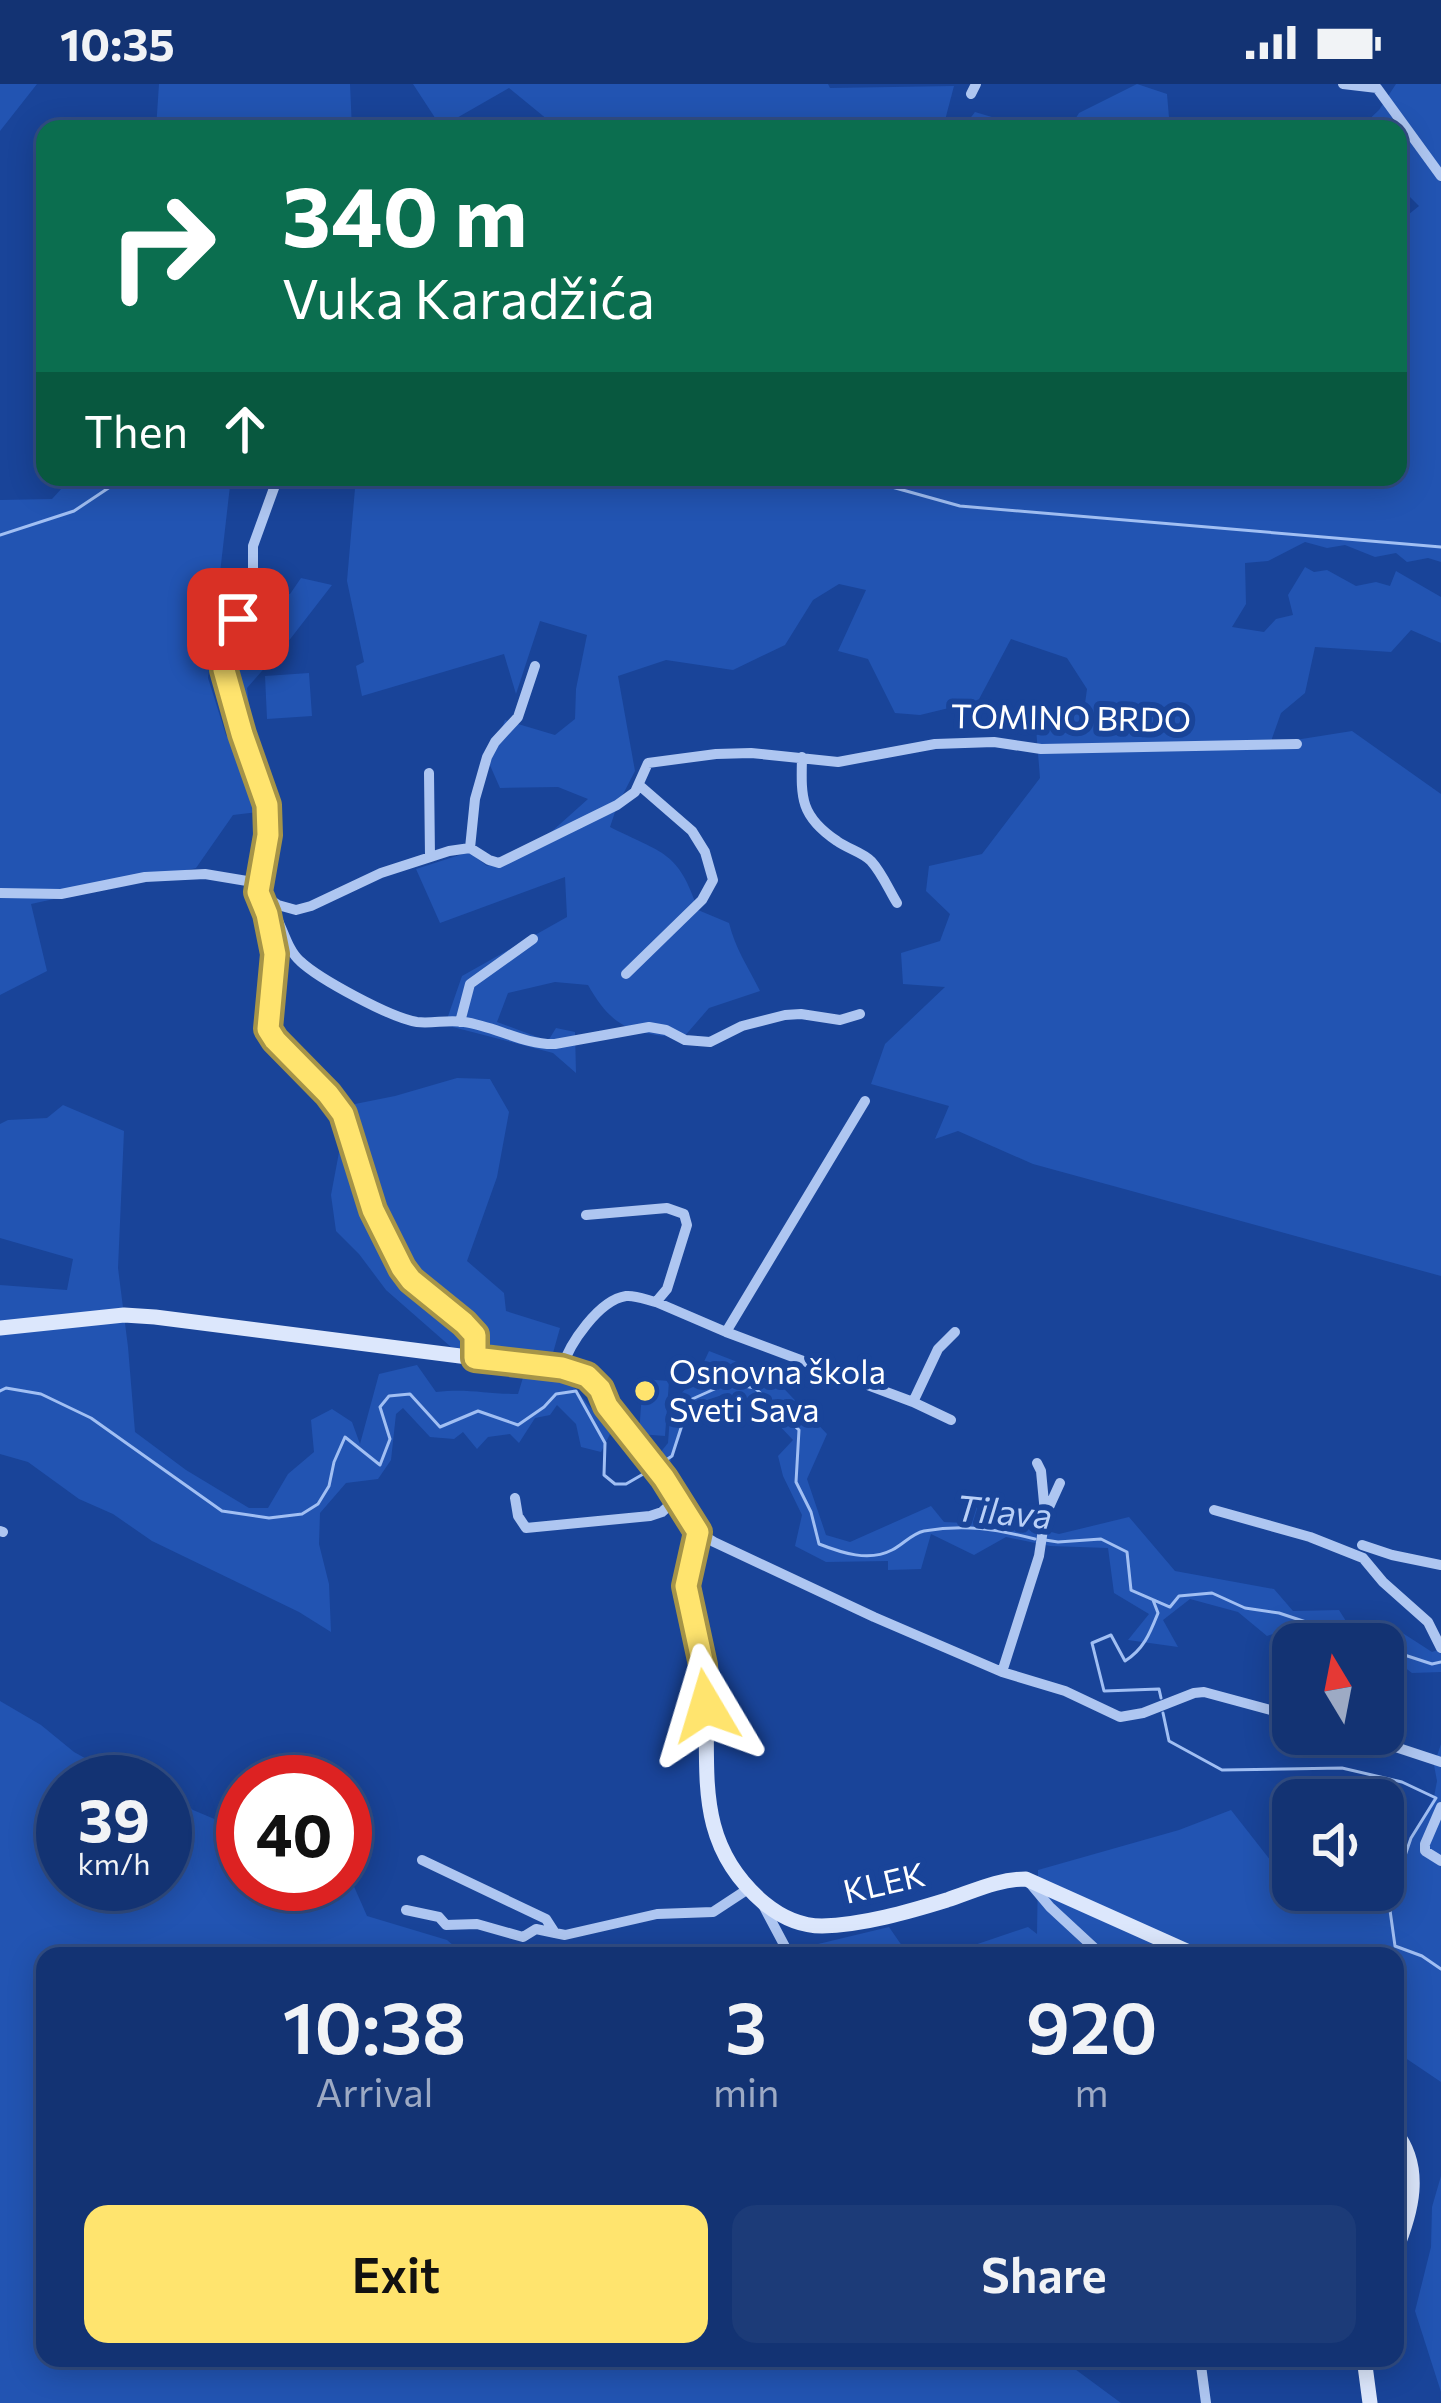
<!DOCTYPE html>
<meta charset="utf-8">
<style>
body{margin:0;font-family:Commissioner,sans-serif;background:#1c3b78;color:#f1f3f6;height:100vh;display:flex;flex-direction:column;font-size:45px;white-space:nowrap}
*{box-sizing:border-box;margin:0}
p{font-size:39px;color:#9daac4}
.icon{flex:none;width:66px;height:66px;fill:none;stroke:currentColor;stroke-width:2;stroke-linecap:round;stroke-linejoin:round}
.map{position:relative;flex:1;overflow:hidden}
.drawer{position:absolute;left:36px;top:1863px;width:1368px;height:420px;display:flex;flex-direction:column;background:#133373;border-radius:24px;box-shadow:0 6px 30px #0003,0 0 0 3px #324e85}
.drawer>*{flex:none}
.banner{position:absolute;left:36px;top:36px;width:1371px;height:366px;border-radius:24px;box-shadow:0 6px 30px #0003,0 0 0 3px #324e85;background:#0b6e4f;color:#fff;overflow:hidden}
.needle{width:78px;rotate:350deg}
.tools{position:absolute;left:1272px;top:1539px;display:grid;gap:24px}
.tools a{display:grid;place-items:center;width:132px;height:132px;border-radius:24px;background:#133373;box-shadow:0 6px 30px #0003,0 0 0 3px #324e85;font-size:60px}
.speed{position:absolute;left:36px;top:1671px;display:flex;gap:24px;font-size:60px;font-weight:700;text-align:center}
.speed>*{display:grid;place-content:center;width:156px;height:156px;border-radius:50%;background:#133373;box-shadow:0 6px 30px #0003,0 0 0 3px #324e85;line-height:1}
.speed small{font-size:30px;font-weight:400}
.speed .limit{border:18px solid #d22;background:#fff;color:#111}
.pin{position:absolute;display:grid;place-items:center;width:102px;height:102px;color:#fff;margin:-51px;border-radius:24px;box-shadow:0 6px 18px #0006}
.me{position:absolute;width:132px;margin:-66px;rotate:353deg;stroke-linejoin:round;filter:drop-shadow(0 0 9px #0008)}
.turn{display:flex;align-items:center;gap:42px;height:252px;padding:0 48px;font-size:54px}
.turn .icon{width:156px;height:156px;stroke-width:2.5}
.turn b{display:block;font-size:84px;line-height:102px}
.then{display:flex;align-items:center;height:114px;padding:0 48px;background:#0003;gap:24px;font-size:45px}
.eta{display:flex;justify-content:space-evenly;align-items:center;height:204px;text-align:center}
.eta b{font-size:72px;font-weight:600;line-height:84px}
.cta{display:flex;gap:24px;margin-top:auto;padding:24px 48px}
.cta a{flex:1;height:138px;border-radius:24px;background:#ffe46e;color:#111;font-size:48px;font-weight:600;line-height:138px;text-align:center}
.cta a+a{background:#1c3b78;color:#f1f3f6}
.status{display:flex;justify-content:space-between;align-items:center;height:84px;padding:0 60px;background:#133373;direction:ltr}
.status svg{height:33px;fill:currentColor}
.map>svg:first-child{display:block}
</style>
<div class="status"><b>10:35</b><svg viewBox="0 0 49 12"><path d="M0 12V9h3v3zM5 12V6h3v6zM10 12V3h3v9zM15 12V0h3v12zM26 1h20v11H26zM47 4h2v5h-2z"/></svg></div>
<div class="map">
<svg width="1441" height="2319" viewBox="0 0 1441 2319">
<rect width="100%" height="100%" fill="#194499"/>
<path fill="#2254b2" d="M0,0h37l-37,47z
M159,0h191l2,45h-196z
M413,0h415l2,4 124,-2 -10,38 9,5h-394l-50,-41 -68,39z
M1137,0l30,10 3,35h-101l10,-16z
M1396,0h45v478l-13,-4 -21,4 -11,-9 -21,4 -30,-12 -18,3 -22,-6 -37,19 -23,2 1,41 -14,23 32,5 12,-13 17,-4 -5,-20 17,-28 9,5 13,-2 29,16 20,-4 14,4 6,-15 45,26v46l-30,-13 -20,22 -76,-5 -10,46 -24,20 -11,31 82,-13 89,63v482l-408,-112 -75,-33 -23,8 14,-33 -78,-22 14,-40 60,-57 -42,-3 -2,-31 39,-12 10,-27 -24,-23 3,-25 53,-12 58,-76 -5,-62 49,-5 3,-22 -20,-31 -56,-19 -33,62 -58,14 -25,-2 -27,-54 -30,-8 28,-61 -27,-6 -26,16 -28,45 -52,25 -67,-10 -48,16 17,95 -18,35 -7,21c53,27 68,23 88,83l31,13c6,25 19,44 31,68l-51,17 -26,30c-49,-5 -69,-7 -95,-53l-33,-3 -47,11 -11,29 51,19 8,-13 19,4 1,41 -23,-20 -108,-28 17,-49 105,-59 -2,-40 -125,46 -24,-54 53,-17 18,14 63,-33 38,-34 -30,-12 -58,1 -11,-25 16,-43 50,15 20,-16 1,-30 11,-54 -47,-14 -24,73 -12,-40 -142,42 -6,-30 8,-4 -17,-81 9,-104h1042v-254l21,-17 -21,-21v-56l-37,-2 18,-17z
M975,28l57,17h-70z
M72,393h159l-23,201 18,57 55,74 -48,6 -37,53 -165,36 16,67 -47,24v-495l52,-1z
M301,494l31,7 -41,53 -44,50 4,35 -18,-31 -2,-50 21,-46 38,-2z
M309,589l3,43 -45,3 -2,-43z
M457,994l33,1 19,33 -12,65 -30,84 37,32 2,18 54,17 -9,32 60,72 -10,20 -20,-5 -5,-23 -19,-19 -7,10 -15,3 -16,25 -9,-9 -22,3 -11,12 -14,-17 -9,7 -24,-2 -27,-29 -7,6 -5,46 -13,19 -32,4 -26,30 -1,31 10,40 2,48 -32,-20 -147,-71 -39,-27 -34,-15 -51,-37 -28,-8v-169l67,5 6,-31 -73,-21v-114l8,-4 39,-2 16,-13 61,26 -6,137 10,79 7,85 51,38 63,38h19l20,-34 26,-22 -3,-32 21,-11 20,13 8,22 19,-70 38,-9 19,27c30,-4 52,2 82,2l11,-36 -78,-11 -65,-57 -27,-36 -23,-23 -5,-36 12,-64 12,-27 40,-8z
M709,1267l62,24 56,59 -20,45 19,56 24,7 81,-36 13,16 22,1 10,-16 12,9 71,18 70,-17 46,54 99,18 19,22 46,-1 12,19 26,7 24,-4 31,20 9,-3v23l-29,1 -29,-22v-7h-22l-44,-14 -22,-4 -28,10 -29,-24 -48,-13 -27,21 15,27 -50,-7 21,-26 -35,-21 -6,-45 -58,-2 -44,-9 -32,18 -43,-21 -10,35 -33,1v-9l-62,1 -31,-16 7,-31 -19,-39 -5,-20 15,-16 -34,-36 -37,-9 -30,10 -23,60 -14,-6 13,-16 3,-40 25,-24z
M643,1295l26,2 -4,55 -26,-2z
M0,1617l41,24 33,27 54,30h-65v102h102v-94h5l23,20 50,21v53h102v-18l22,50 80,24 19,16h-421v402h1015l61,45h-1121z
M1441,1660v338l-46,-31v-95h-453l86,-29 9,7 1,-64 141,-40 52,-20 51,65 11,2v13h90v-6h10l7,-25 34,-62 3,-16 -3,-16z
M889,1843l20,29h-90l-5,-11z
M1441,2092v216l-26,-81 16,-64 1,-40z"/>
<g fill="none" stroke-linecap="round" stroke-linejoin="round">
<path stroke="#a1bff3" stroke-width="3" d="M856,393l104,29 481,41
M0,451l74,-24 51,-34
M0,1307l6,-3 35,6 50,24 131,93 47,7 33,-4 16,-10 11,-18 5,-24 11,-25 35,28 10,-26 -10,-32 9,-11 21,-2 30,33 38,-16 40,14 26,-18 12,-13 20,-3 29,52 -1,32 11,9h11l26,-15
M660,1380l12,-8 18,-56 38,-17 27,5 44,42 -3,52 15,30 8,32c23,9 50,18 73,6 12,-6 19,-16 32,-19 41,-7 71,-2 111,8
M1045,1456l13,2 43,-3 26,13 4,38 39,17 9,-11 33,-3 33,15 34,5 93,31
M1153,1516l5,13c-8,20 -14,36 -33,48l-14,-26 -19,8 12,48 55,-2 2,9
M1383,1564l49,16 9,-2
M1163,1629l6,28 53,29 120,-2 60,14 34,16 -25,40 -22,65 6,43 27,10 19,13"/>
<path stroke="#aec6f1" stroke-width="10" d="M1343,0l34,4 64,88
M971,10l5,-10
M802,673c-1,41 -2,59 35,84 11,8 25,11 34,20 11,12 18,29 26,42
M429,689l1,84
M470,764l5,-49 12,-42 8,-15 23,-25 17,-51
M258,808l20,13 18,5 15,-4 70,-33 68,-22 21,-3 19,12 10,3 118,-58 18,-13 13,-29 68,-9 35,-1 87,9 97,-18 59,-2 47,7 256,-5
M258,808l10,-57 -1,-30 -39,-117 -4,-36 29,-67v-39l25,-69
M0,809l61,1 84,-17 60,-3 42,7 11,11 9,22 8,40 -7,75 7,11 53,54 15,20 29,96 30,57 9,13 53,43 11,12v22
M268,820c14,16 17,44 32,57 19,18 91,57 117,61 16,2 31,-3 47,0 31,4 60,23 91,22l94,-17 17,3 19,10 25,2 32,-16 43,-11 16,-1 39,6 20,-6
M626,890l76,-74 11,-20 -8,-28 -13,-21 -53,-46
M460,938l10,-38 63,-45
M656,1218l70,30 139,-231
M726,1248l187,70 38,18
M562,1284c7,-24 37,-68 64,-72 10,-1 21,4 30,6l11,-13 20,-64 -3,-11 -17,-6 -81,7
M913,1318l25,-53 17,-17
M1037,1379l4,8 4,42
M515,1414l3,18 8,12 124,-12 12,-4 14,-13
M1214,1426l96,27 53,21 20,24 45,40 13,26
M0,1447l3,1
M698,1448l16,10 160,75 128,55 63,19 55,26 23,-4 51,-20 10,-1 89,24
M1362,1461l30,10 49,10
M1002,1588l37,-116 6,-40 15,-33
M1356,1650l85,28
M1441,1723l-16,37v7l16,10
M422,1776l124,59 9,14 10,2 92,-21 56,-2 35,-23
M1029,1798l21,25 53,49
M764,1823l26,49
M406,1826l33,7 7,8 31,-1 46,13 13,-8 19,4
M1200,2274l6,45"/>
<path stroke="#dce7fc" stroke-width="15" d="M0,1244l124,-13 31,2 423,54 22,18 7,17 57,72 34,54c-1,18 -12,34 -11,53 0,26 12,54 16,80 12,90 -19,170 61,238 17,14 36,23 58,23 41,-1 86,-14 125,-26 27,-9 51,-21 79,-21l172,77
M1395,2048c29,37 16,81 0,120
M1364,2274l6,45"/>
</g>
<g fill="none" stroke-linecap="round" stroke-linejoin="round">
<defs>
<path id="route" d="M238,535l-14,33v18l18,64 25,71 1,30 -10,57 9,22 8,40 -7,75 7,11 53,54 15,20 30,96 29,58 9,12 53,43 11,12v23l87,10 25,8 13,13 7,17 57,72 34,54 -12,54 17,79 3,41"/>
</defs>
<use href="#route" stroke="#a69448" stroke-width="30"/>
<use href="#route" stroke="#ffe46e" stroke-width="21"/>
</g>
<circle fill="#ffe46e" stroke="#194499" stroke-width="4.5" cx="645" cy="1307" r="12"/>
<g text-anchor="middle" stroke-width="12" stroke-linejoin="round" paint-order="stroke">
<g font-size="33" fill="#fff" stroke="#194499">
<text transform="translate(1071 634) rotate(1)" y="12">TOMINO BRDO</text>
<text transform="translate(884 1799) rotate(-13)" y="12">KLEK</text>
</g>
<g font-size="33" fill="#fff" stroke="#194499" text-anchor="start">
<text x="669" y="1300">Osnovna škola<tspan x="669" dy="38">Sveti Sava</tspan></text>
</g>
<g font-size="36" font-style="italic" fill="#bad0f7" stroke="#194499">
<text transform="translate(1004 1428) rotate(5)" y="13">Tilava</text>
</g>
</g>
</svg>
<div class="tools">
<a><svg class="needle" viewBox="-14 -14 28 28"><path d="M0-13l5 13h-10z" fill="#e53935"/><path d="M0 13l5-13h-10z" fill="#9daac4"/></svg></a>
<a><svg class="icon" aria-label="sound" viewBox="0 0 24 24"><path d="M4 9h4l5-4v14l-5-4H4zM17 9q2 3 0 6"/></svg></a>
</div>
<div class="speed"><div>39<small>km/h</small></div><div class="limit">40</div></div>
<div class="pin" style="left:238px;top:535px;background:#d93025"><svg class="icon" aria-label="arrive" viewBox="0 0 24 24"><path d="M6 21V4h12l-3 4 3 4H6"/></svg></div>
<svg class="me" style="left:706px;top:1622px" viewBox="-20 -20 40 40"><path d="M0-17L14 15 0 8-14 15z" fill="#ffe46e" stroke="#fff" stroke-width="4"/></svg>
<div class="banner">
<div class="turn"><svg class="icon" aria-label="right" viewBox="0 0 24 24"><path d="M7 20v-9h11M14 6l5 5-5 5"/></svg><div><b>340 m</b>Vuka Karadžića</div></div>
<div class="then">Then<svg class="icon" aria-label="ahead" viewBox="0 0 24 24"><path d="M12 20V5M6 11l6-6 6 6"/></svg></div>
</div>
<section class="drawer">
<div class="eta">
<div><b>10:38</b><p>Arrival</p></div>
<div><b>3</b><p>min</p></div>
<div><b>920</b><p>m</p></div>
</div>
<div class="cta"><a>Exit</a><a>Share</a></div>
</section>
</div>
